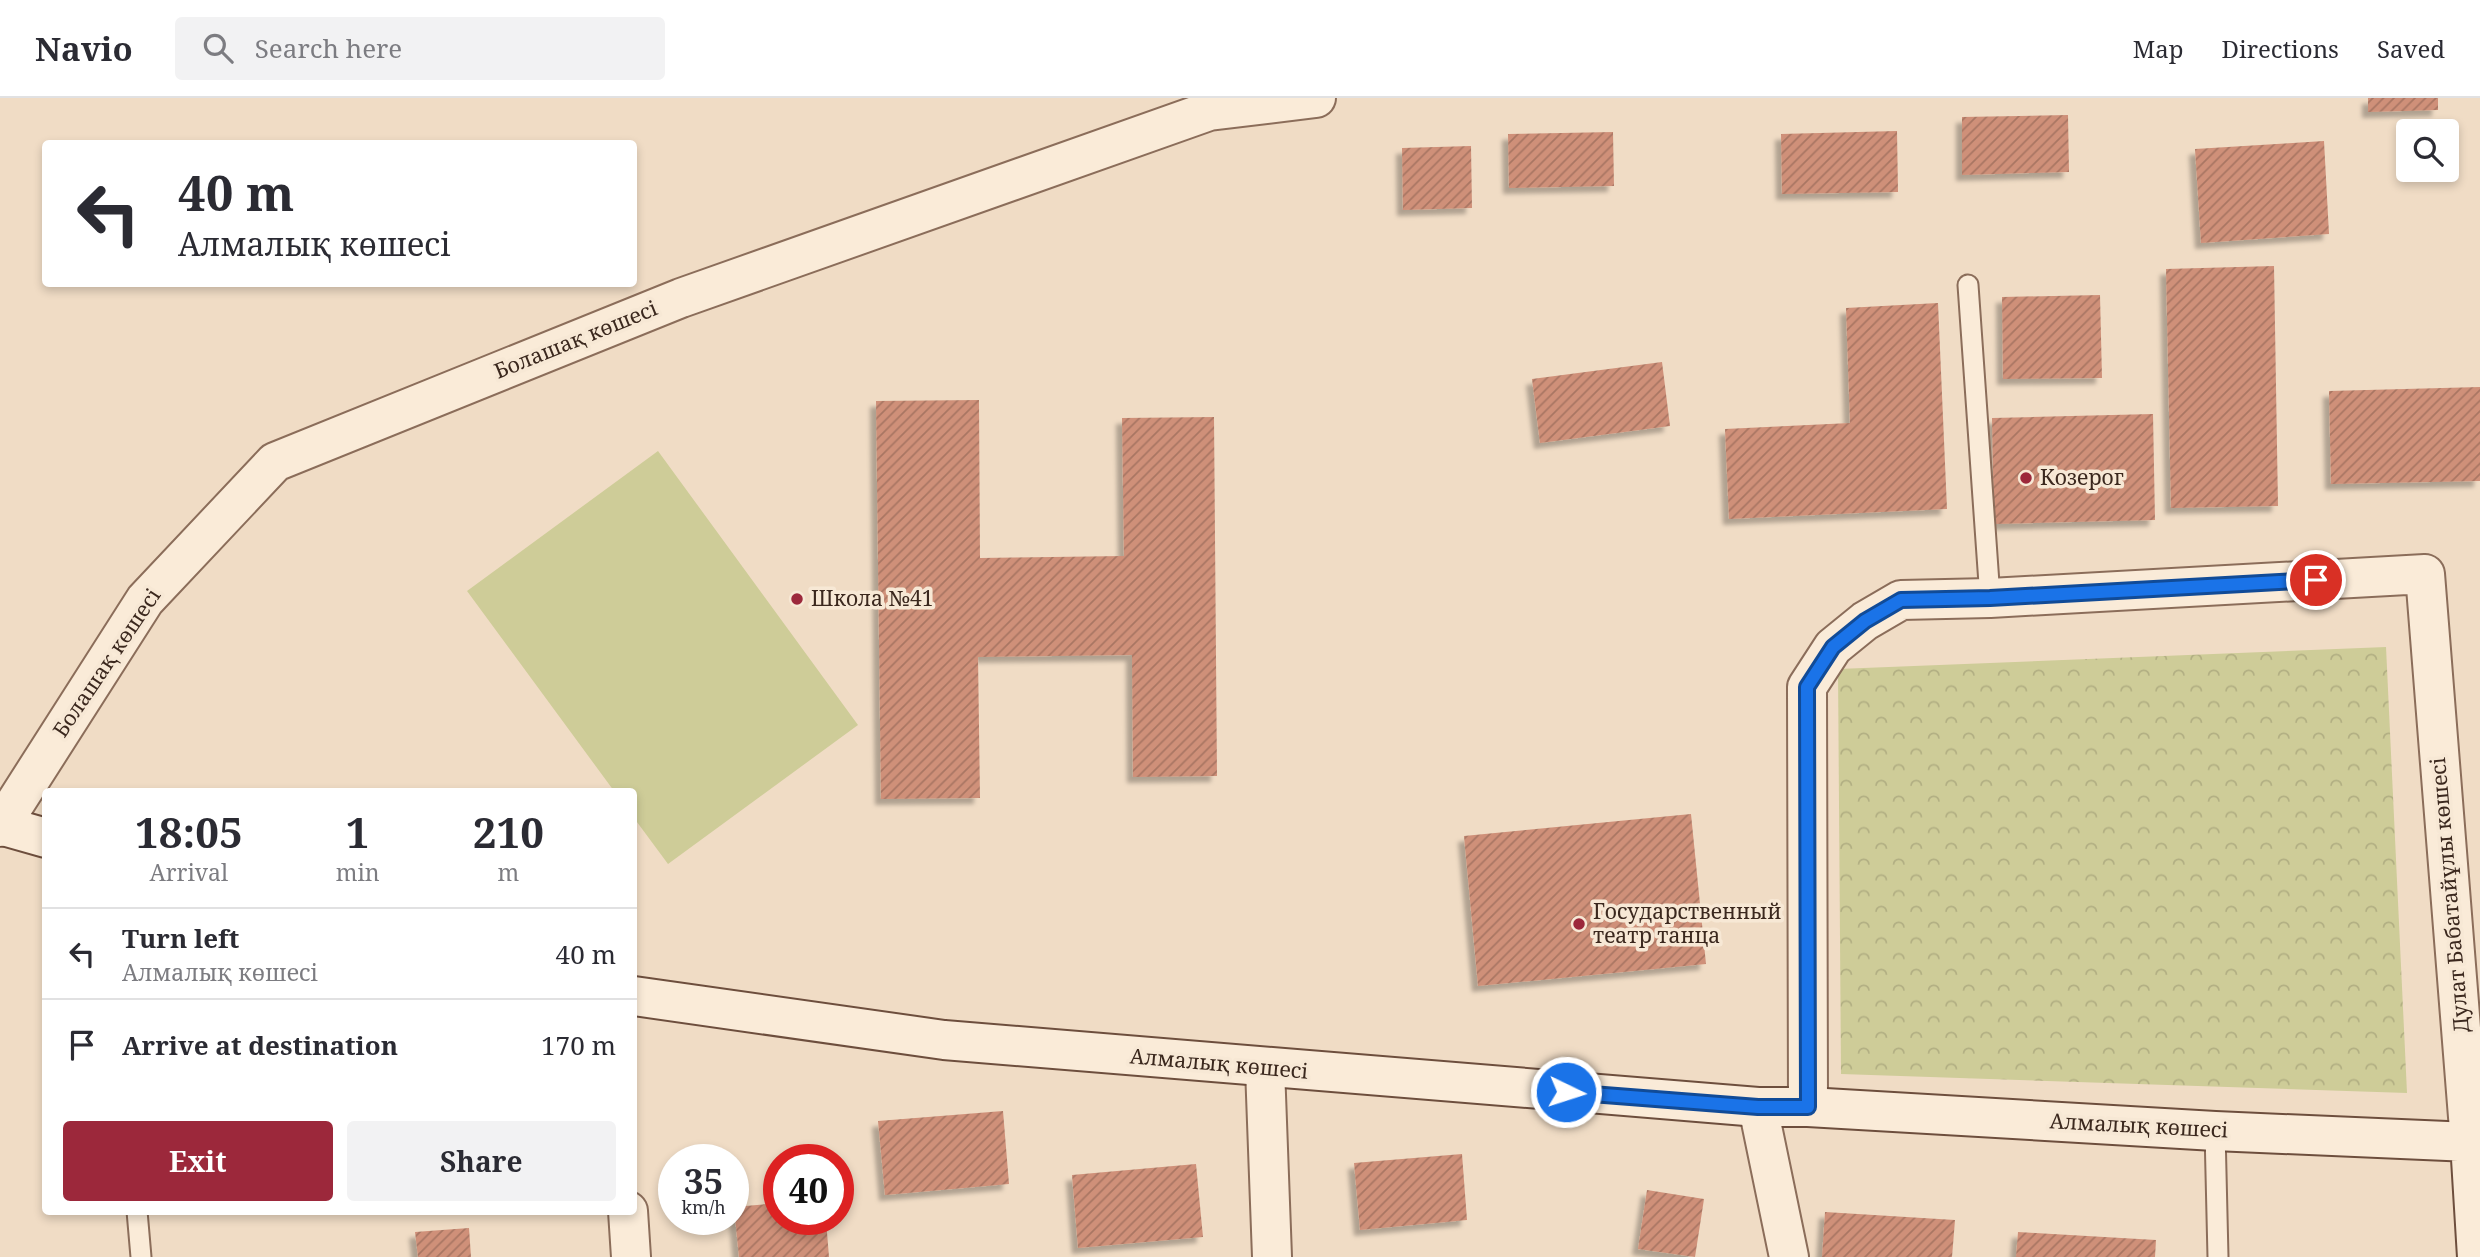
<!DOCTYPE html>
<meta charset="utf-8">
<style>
body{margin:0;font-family:"Noto Serif",serif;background:#f2f2f3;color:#2b2b33;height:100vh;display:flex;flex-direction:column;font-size:26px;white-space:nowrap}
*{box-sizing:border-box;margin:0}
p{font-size:23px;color:#7c7c81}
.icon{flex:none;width:38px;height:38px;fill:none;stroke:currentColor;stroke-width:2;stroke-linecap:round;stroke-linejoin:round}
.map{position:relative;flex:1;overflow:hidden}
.sheet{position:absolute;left:42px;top:690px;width:595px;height:427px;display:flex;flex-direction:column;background:#fff;border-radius:7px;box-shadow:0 4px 10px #0003}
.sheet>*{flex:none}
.top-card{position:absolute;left:42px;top:42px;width:595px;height:147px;border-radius:7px;box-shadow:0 4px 10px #0003;background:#fff;color:#2b2b33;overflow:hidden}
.controls{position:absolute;left:2396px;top:21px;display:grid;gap:14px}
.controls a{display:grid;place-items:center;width:63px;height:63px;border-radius:7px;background:#fff;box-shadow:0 4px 10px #0003;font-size:35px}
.speed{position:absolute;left:658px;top:1046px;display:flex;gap:14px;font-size:35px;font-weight:700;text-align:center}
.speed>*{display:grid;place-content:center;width:91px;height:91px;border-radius:50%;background:#fff;box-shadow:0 4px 10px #0003;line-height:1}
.speed small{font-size:18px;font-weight:400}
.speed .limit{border:10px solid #d22;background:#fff;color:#111}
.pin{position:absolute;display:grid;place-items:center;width:60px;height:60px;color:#fff;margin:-30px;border:4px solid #fff;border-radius:50%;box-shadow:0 2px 7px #0007}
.me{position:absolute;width:77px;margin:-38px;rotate:94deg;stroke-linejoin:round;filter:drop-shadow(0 0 5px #0008)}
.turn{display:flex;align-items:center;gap:24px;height:147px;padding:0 21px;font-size:32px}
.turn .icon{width:91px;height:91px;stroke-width:2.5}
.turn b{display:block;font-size:49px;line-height:60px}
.eta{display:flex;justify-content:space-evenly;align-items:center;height:119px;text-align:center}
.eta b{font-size:42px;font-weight:700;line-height:49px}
.cta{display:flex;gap:14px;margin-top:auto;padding:14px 21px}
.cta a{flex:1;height:80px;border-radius:7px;background:#9c283b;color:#fff;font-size:28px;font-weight:700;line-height:80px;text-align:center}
.cta a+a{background:#f2f2f3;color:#2b2b33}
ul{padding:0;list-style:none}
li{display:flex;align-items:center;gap:21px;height:91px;padding:0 21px;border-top:2px solid #e1e1e2}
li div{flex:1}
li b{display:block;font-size:26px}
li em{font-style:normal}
header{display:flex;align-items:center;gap:42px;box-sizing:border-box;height:98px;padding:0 35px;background:#fff;border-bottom:2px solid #e1e1e2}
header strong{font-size:33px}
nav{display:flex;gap:38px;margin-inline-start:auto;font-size:24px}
.search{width:490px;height:63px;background:#f2f2f3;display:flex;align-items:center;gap:18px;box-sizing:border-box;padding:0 24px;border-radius:7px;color:#7c7c81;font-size:26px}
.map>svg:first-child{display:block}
</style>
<header>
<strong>Navio</strong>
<div class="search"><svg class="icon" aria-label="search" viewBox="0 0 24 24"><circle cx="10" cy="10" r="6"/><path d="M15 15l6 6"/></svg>Search here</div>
<nav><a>Map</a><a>Directions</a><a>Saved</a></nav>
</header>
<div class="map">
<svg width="2480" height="1159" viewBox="0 0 2480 1159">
<defs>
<pattern id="forest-crowns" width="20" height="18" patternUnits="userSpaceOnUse" patternTransform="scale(1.75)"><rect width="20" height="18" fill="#cecc98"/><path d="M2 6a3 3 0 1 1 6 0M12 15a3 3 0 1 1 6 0" fill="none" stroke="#b2af83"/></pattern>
<pattern id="building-hatch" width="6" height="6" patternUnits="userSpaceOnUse" patternTransform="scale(1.75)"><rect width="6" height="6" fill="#cf9079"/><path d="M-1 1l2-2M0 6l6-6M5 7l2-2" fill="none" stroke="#a97663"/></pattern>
<filter id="shadow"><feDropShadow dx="-6" dy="6" stdDeviation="2" flood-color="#0004"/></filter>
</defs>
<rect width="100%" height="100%" fill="#f0dcc5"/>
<path fill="#cecc98" d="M658,353l200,274 -190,139 -34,-46v-27h-20l-147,-200z"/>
<path fill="url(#forest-crowns)" d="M2386,549l21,446 -566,-19 -3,-405z"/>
<path fill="url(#building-hatch)" filter="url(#shadow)" d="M2368,0h70v12l-70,2z
M2068,17l1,57 -107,3v-58z
M1897,33l1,61 -116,2 -1,-60z
M1613,34l1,54 -105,2 -1,-54z
M2324,43l5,93 -128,9 -6,-94z
M1471,48l1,62 -69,2 -1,-62z
M2274,168l4,240 -107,2 -5,-239z
M2100,197l2,83 -99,1 -1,-82z
M1938,205l9,206 -218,10 -4,-90 125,-6 -4,-115z
M1662,264l8,64 -130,17 -8,-64z
M2480,289v94l-149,3 -2,-93z
M979,302l1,158 144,-2 -2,-138 92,-1 3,359 -84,1 -1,-122 -154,2 2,141 -99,1 -5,-398z
M2153,316l2,106 -161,4 -2,-106z
M1691,716l15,150 -228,22 -14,-150z
M1003,1013l6,73 -124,11 -7,-74z
M1462,1056l5,66 -107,10 -6,-67z
M1196,1066l7,73 -125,11 -6,-73z
M1647,1092l57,9 -9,58 -57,-8z
M779,1105v17h47l3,37h-90l-5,-50z
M1825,1114l130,8 -3,37h-130z
M469,1130l2,29h-53l-3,-25z
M2018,1134l138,8 -1,17h-139z"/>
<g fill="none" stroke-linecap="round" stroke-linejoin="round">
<defs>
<path id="lane" d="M1968,187l22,313
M2215,1033l3,126
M137,1113l4,46"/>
<path id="street" d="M0,729l145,-227 130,-138 406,-164 528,-187 107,-13
M1265,970l7,189
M1758,1009l31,150
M1808,1009l-1,-420 26,-40 32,-26 36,-21 89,-2 435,-24 45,568
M628,1113l3,46"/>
<path id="secondary" d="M0,727l46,13
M634,898l310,44 814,67h50l407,24 255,11 7,115"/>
</defs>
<use href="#lane" stroke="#8b6d5a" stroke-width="23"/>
<use href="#street" stroke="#8b6d5a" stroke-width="42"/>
<use href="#secondary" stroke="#6d4e3d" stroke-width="42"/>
<use href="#lane" stroke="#faebd8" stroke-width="19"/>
<use href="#street" stroke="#faebd8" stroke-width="38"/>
<use href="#secondary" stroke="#faebd8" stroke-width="38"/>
</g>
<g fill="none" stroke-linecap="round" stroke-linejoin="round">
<defs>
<path id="route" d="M1566,994l192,15h50l-1,-420 26,-40 32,-26 36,-21 89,-2 326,-18"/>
</defs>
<use href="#route" stroke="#114b97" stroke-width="18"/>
<use href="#route" stroke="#1a73e8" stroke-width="12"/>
</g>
<g fill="#9c283b" stroke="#f7e8d5" stroke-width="2.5">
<circle cx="2026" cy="380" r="7"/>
<circle cx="797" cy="501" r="7"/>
<circle cx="1579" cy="826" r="7"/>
</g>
<g text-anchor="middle" stroke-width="7" stroke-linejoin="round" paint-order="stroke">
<g font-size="21" fill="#3b281e" stroke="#f7e8d5">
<text transform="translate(576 242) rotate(-22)" y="7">Болашақ көшесі</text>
<text transform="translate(107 565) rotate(-56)" y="7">Болашақ көшесі</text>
<text transform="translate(2450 797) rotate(-95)" y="7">Дулат Бабатайұлы көшесі</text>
<text transform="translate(1219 966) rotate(5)" y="7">Алмалық көшесі</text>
<text transform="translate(2139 1028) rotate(3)" y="7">Алмалық көшесі</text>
</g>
<g font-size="21" fill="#3b281e" stroke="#f7e8d5" text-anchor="start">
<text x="2040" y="387">Козерог</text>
<text x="811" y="508">Школа №41</text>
<text x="1593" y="821">Государственный<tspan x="1593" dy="24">театр танца</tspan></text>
</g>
</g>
</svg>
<div class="controls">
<a><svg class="icon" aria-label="search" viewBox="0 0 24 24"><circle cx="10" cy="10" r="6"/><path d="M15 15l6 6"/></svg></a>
</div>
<div class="speed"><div>35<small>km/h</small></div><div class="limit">40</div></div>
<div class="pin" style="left:2316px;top:482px;background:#d93025"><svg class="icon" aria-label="arrive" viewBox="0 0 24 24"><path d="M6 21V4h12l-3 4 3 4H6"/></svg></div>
<svg class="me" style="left:1566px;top:994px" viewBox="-20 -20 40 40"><circle r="17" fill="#1a73e8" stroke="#fff" stroke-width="3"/><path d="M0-11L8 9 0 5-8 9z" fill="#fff"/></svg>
<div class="top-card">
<div class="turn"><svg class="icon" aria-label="left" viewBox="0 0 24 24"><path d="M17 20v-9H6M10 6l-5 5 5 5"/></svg><div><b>40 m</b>Алмалық көшесі</div></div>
</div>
<section class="sheet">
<div class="eta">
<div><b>18:05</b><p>Arrival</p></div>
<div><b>1</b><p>min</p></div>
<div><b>210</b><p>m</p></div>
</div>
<ul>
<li><svg class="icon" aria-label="left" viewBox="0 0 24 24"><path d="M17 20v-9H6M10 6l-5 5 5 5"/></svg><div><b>Turn left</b><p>Алмалық көшесі</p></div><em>40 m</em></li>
<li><svg class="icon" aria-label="arrive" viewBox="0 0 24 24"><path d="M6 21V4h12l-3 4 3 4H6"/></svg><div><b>Arrive at destination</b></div><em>170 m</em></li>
</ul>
<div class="cta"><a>Exit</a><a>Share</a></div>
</section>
</div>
